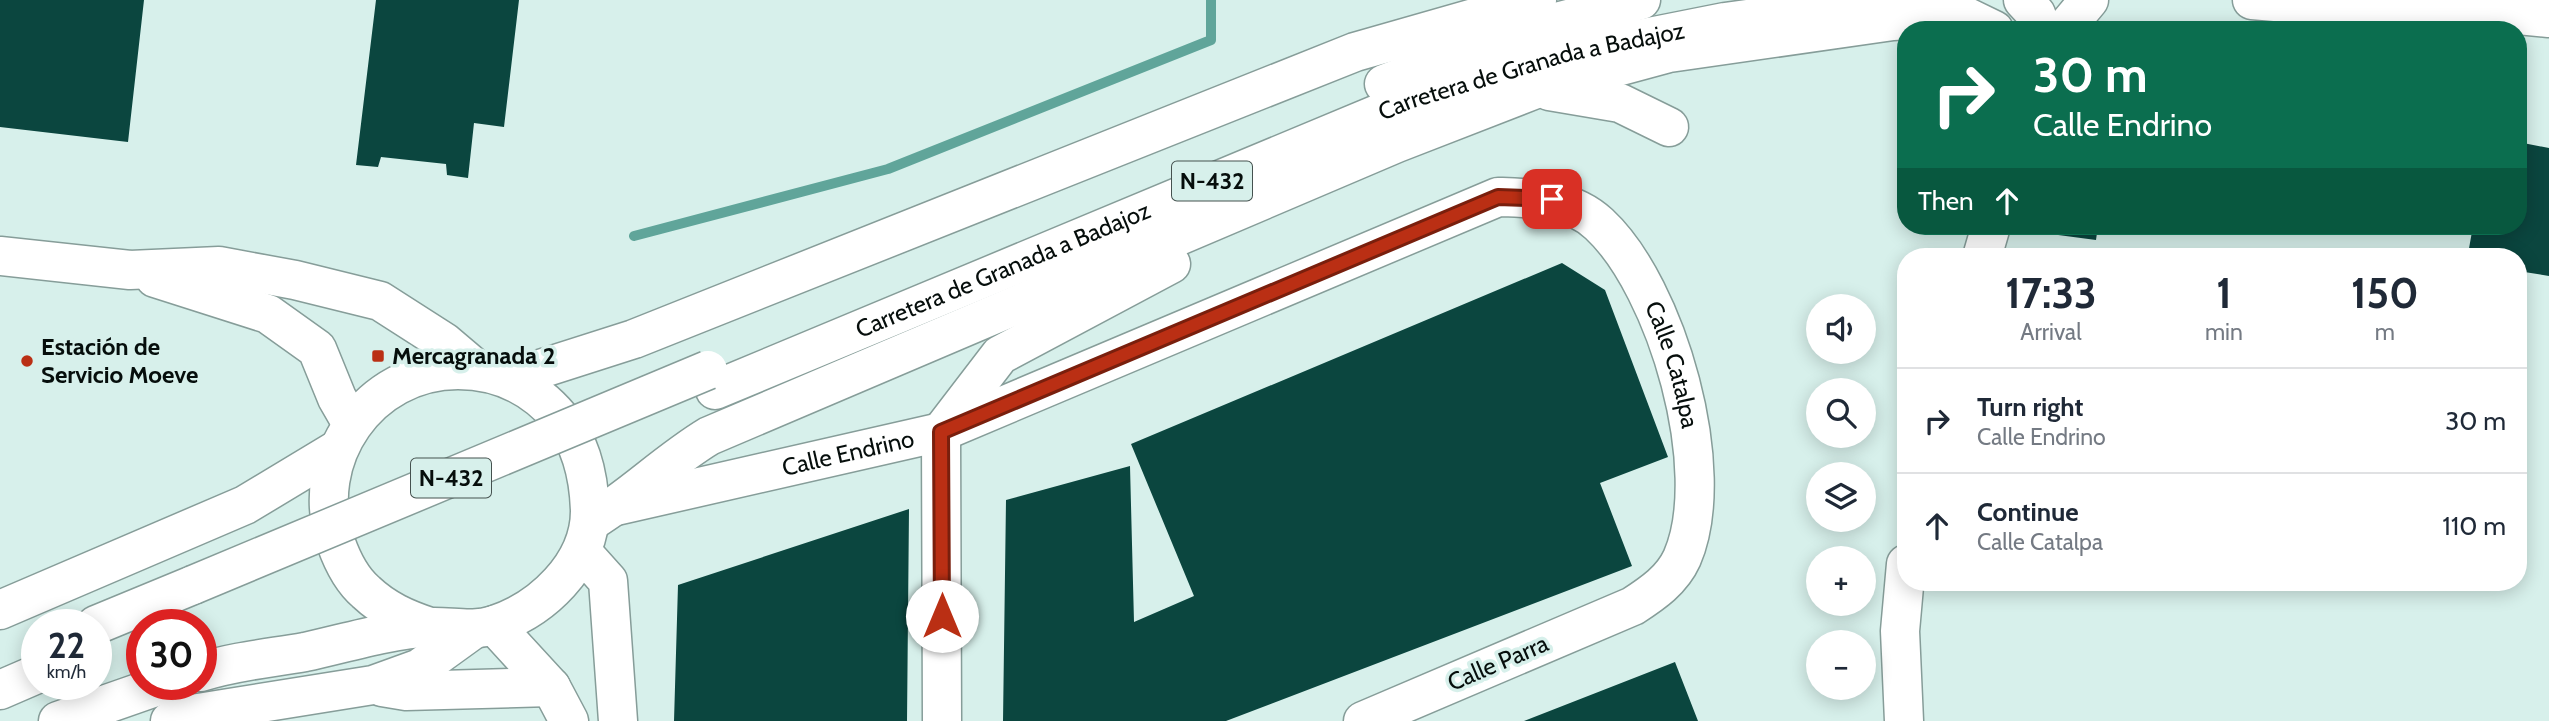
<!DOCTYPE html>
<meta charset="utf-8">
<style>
body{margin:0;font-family:Cabin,sans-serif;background:#f2f2f3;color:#1f2937;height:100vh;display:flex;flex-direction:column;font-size:26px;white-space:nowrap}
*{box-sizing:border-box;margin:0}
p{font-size:23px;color:#747a83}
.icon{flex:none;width:38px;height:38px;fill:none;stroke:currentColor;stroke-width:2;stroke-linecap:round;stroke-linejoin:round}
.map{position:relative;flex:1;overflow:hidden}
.panel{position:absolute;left:1897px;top:248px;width:630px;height:343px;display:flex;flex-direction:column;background:#fff;border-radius:28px;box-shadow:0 4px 18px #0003}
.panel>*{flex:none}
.guide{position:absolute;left:1897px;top:21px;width:630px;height:214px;border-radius:28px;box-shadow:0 4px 18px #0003;background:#0b6e4f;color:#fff;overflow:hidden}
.fabs{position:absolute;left:1806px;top:294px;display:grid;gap:14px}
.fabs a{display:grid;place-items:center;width:70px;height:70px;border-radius:50%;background:#fff;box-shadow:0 4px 18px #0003;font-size:35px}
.speed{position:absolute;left:21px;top:609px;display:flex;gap:14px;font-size:35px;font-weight:700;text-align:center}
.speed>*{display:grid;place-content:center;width:91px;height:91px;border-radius:50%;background:#fff;box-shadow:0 4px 18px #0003;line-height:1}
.speed small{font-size:18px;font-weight:400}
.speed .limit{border:10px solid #d22;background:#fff;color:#111}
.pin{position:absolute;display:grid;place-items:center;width:60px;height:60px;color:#fff;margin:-30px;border-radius:14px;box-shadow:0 4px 10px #0006}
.me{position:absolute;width:77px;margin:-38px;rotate:0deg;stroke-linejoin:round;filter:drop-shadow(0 0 5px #0008)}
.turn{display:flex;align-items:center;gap:24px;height:147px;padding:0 21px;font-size:32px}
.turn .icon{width:91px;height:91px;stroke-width:2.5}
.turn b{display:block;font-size:49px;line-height:60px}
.then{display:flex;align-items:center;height:66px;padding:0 21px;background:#0003;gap:14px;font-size:26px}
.eta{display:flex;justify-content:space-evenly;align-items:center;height:119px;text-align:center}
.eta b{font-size:42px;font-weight:700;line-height:49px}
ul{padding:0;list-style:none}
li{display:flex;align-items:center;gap:21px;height:105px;padding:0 21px;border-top:2px solid #e0e1e3}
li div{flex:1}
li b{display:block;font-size:26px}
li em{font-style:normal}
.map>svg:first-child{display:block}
</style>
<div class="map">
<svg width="2549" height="721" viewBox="0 0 2549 721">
<rect width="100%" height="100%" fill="#d7f0eb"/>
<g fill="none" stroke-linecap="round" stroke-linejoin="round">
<path stroke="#60a59a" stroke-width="10" d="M634,236l254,-67 323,-129v-40"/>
</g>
<path fill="#0b463f" d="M0,0h144l-16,142 -128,-15z
M376,0h143l-15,127 -30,-4 -6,55 -21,-3 -1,-11 -65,-7 -3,10 -22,-2z
M2518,142l31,6v128l-31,-5v-14l-50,-3 5,-28h45z
M2044,226h54l-2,14 -53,-7z
M1562,263l43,27 63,167 -68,26 32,83 -406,155h-223l3,-221 124,-34 4,156 60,-26 -63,-152z
M909,509l-2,212h-233l4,-136z
M1675,662l23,59h-174z"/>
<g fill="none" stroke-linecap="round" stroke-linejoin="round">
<defs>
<g id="minor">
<path d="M2023,0l13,14 6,16"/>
<path d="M2064,30l25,-30"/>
<path d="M1549,91l71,12 49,24"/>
<path d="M0,256l130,14 89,-4 76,14 85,21 64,41 33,28"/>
<path d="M1982,257l9,-31"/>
<path d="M155,278l113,36 49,35 20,49 15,26"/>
<path d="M509,379l125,-40 721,-287 182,-52"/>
<path id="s1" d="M616,506l325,-74 557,-235c36,1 73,1 101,27 68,63 121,247 83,334 -10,22 -29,35 -49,48l-270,115"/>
<path d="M590,522c42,-25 76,-60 119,-86l688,-293 139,-54 133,-36 224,-32 72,-5 29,14"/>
<path d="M582,552l26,29 10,140"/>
<path d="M0,610l245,-105 93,-56"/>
<path d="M494,625l57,62 18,34"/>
<path d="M201,672c34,-11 70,-14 104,-20 41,-9 83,-22 125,-25 22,-1 42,5 64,-2 47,-15 96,-60 96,-114 -1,-33 -8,-67 -30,-93 -26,-31 -61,-48 -102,-48 -89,0 -151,89 -122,173 6,17 16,37 30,49 19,18 40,27 64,35"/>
<path d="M382,687l24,4 145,-4"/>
<path d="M58,721l106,-37"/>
<path d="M170,721l22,-7 181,-29 47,-17 54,-39"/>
<path d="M942,721l-1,-289 59,-77 171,-91"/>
<path d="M1904,721l-4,-90 6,-67"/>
</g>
<g id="highway">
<path d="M2252,0l46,4 97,-1 154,15"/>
<path d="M1384,84l138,-53 119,-31"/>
<path id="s2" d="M715,390l694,-289 160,-48 156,-31 127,-17 63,-5"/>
<path d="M96,625l97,-40"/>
<path d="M0,690l37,-16"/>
</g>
</defs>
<use href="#minor" stroke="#869d99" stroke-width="41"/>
<use href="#highway" stroke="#869d99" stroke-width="41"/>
<use href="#minor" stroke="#fff" stroke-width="38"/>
<use href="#highway" stroke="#fff" stroke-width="38"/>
<defs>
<path id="highway-bridge" d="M193,585l515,-215"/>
</defs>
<use href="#highway-bridge" stroke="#869d99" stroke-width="41" stroke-linecap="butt"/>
<use href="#highway-bridge" stroke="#fff" stroke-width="38"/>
</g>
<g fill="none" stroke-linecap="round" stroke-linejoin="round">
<defs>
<path id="route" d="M942,616l-1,-184 557,-235 54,2"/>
</defs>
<use href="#route" stroke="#791f0d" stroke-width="18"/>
<use href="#route" stroke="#ba2f14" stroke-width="12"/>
</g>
<g fill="#ba2f14" stroke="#d7f0eb" stroke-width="2.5">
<rect x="371" y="349" width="14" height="14" rx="3.5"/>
<circle cx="27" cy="361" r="7"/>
</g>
<g text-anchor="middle" stroke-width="7" stroke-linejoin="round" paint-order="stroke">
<g fill="#d7f0eb" stroke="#45524f" stroke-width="2">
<rect x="1172" y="161.5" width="80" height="39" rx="5"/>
<rect x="411" y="458.5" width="80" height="39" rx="5"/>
</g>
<g font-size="23" font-weight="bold" fill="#060e0c">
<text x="1212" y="189">N-432</text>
<text x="451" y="486">N-432</text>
</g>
<g font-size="24" fill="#060e0c" stroke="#d7f0eb">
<text dy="8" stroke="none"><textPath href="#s2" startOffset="878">Carretera de Granada a Badajoz</textPath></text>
<text dy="8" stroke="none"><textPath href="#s2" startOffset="312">Carretera de Granada a Badajoz</textPath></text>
<text dy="8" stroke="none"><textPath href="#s1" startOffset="1206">Calle Catalpa</textPath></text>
<text dy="8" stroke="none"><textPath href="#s1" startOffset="238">Calle Endrino</textPath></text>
<text transform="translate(1498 663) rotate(-23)" y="8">Calle Parra</text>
</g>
<g font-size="24" font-weight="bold" fill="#060e0c" stroke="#d7f0eb" text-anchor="start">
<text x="41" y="355">Estación de<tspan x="41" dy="28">Servicio Moeve</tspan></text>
<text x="392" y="364">Mercagranada 2</text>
</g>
</g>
</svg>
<div class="fabs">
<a><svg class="icon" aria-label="sound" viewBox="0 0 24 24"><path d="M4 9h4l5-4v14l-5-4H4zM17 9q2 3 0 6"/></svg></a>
<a><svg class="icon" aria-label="search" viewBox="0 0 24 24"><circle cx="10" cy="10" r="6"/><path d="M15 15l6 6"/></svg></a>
<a><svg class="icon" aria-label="layers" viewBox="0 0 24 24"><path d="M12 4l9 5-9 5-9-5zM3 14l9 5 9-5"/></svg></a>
<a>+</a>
<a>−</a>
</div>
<div class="speed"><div>22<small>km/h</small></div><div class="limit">30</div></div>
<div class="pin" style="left:1552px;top:199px;background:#d93025"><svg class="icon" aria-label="arrive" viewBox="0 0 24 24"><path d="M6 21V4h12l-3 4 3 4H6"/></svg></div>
<svg class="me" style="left:942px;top:616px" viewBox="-20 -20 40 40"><circle r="19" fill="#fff"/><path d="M0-13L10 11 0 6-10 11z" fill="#ba2f14"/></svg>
<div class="guide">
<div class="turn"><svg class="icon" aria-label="right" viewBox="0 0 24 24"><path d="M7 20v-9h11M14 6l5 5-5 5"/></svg><div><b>30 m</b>Calle Endrino</div></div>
<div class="then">Then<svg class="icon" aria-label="ahead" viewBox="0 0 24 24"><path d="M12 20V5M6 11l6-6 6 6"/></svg></div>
</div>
<section class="panel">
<div class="eta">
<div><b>17:33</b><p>Arrival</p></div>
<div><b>1</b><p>min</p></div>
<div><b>150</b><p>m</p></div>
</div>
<ul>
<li><svg class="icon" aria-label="right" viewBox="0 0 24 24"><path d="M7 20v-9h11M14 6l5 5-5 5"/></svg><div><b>Turn right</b><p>Calle Endrino</p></div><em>30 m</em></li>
<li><svg class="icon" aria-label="ahead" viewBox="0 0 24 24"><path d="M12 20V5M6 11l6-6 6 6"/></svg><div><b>Continue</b><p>Calle Catalpa</p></div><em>110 m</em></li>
</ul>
</section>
</div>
